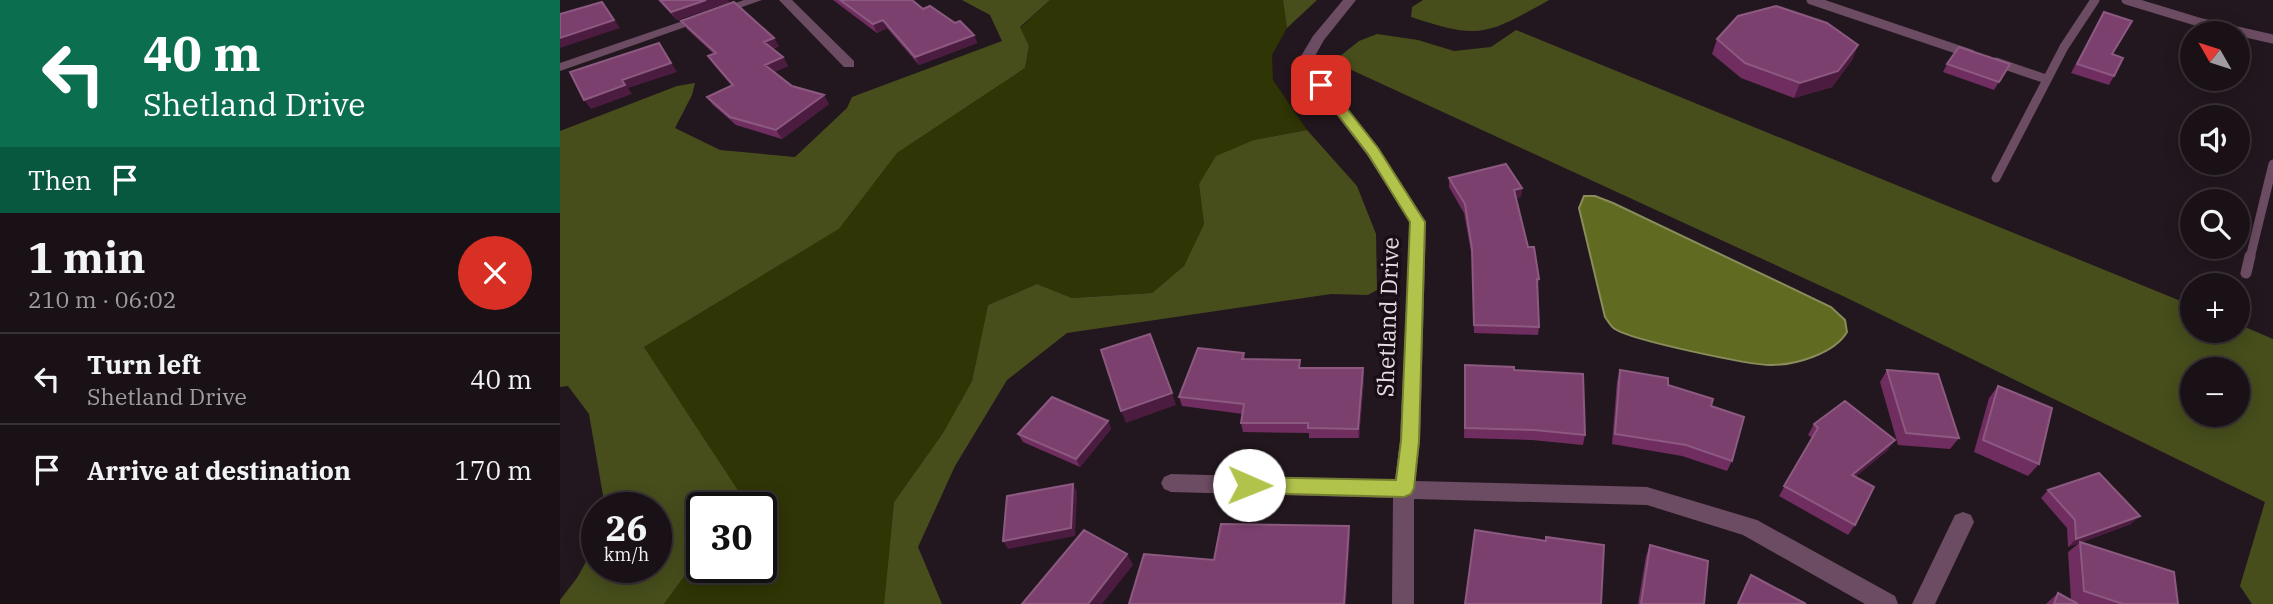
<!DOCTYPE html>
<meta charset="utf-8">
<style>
body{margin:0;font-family:"IBM Plex Serif",serif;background:#231a20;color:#f1f3f6;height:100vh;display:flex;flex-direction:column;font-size:26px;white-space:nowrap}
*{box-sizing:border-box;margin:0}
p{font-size:23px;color:#9f9da1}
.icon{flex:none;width:38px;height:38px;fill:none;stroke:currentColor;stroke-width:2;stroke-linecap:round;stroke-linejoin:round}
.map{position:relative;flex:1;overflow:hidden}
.sheet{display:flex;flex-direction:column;background:#1a1117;width:560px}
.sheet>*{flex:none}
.top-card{background:#0b6e4f;color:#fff;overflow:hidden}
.needle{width:46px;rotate:309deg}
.buttons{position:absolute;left:1620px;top:21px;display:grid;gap:14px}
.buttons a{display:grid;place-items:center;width:70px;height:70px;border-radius:50%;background:#1a1117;box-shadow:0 4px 18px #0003,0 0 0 2px #383136;font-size:35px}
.speed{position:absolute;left:21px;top:492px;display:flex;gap:14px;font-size:35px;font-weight:700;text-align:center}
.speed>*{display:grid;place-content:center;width:91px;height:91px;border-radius:50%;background:#1a1117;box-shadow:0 4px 18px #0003,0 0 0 2px #383136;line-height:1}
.speed small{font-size:18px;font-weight:400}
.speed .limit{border:4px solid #111;border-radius:10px;background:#fff;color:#111}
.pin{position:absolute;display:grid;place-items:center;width:60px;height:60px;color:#fff;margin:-30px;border-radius:14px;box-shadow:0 4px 10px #0006}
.me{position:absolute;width:77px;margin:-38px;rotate:91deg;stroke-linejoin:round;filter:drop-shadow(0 0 5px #0008)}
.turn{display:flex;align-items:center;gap:24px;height:147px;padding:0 28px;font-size:32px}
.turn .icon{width:91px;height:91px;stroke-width:2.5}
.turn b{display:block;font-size:49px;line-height:60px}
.then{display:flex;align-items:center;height:66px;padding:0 28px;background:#0003;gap:14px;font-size:26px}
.round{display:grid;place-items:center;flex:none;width:74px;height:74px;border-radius:37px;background:#231a20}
.headline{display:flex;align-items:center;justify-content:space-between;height:119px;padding:0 28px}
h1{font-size:42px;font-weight:700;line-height:52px}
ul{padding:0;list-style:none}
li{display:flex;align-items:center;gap:21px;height:91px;padding:0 28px;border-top:2px solid #383136}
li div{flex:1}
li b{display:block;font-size:26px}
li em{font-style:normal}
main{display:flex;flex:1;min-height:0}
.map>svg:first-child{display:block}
</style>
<main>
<section class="sheet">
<div class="top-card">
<div class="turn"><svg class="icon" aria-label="left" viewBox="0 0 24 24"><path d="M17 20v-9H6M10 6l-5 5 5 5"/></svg><div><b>40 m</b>Shetland Drive</div></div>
<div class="then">Then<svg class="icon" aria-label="arrive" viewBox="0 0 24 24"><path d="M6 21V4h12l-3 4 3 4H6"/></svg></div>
</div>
<div class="headline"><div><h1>1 min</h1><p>210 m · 06:02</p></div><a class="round" style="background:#d93025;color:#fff"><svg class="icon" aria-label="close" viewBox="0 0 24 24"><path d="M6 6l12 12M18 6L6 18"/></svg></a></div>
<ul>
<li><svg class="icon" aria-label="left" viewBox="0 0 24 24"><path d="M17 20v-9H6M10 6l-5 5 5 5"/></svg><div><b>Turn left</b><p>Shetland Drive</p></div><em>40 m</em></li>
<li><svg class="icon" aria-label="arrive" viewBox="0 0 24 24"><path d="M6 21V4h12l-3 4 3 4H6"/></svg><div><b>Arrive at destination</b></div><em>170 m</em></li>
</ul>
</section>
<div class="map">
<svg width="1713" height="604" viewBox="0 0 1713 604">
<rect width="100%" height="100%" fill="#23171f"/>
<path fill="#2f3504" d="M490,0h233l4,28 -15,27 1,25 34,50 -53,10 -55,44 5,40 -20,42 -32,27 -80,5 -35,-14 -49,21 -16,76 -29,52 -49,69 -10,102h-220l38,-52v15h59v-59l-12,-1 -105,-160 195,-118 58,-76 128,-85 4,-22 -9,-18z"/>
<path fill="#474e1c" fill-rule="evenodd" d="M402,0h88l-30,27 9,19 -4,22 -128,85 -58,76 -195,118 105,160 -47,1v44l-38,52h-104v-4l17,-22 20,-36v25h59v-59l-51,-1 -16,-93 -21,-28 -8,1v-256l117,-45 18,-3 -3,12 -17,33 45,22 75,7 52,-49 5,-11 150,-56 -12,-26z
M723,0h34l-30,28z
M863,0h126c-62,35 -69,40 -138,17l1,-10z
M956,30l677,276v25h45v-7l35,15v265h-21l-12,-18 25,-84 -420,-205 -500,-230 -6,-10 20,-16 18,-7 41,6 36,11 37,-4zM1678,369v46h-45v-46z
M747,130l50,56 19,48 1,56 -9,5 -37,-1 -264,39 -60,47 -52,86 -37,81 24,57h-58l10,-102 49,-69 29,-52 16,-76 49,-21 35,14 80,-5 32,-27 20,-42 -5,-40 17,-28 38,-16z"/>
<path fill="#616a21" stroke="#898c5b" stroke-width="2" d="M1024,196h11l18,7 218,104 14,13 2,12c-13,22 -52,33 -76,33 -22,0 -140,-25 -156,-36 -4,-2 -7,-8 -10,-12l-26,-109z"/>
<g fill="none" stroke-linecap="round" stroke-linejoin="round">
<path stroke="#6c4c62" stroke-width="9" d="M1251,0l160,54
M1566,0l76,23 71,16
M1436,62l50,17
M1436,178l68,-131 31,-47
M1690,258l23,-94"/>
<path stroke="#6c4c62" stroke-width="11" d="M1686,273l4,-17"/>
<path fill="#6c4c62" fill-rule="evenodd" d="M184,0h18l-202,71v-8z
M219,0h13l62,61v6h-10z
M783,0h13l-32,40 -13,23 67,86 48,73 -6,219 -5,40 232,6 110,33 138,76 3,8h-33l-122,-69 -96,-30 -233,-6v105h-22l1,-106 -222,-6 -7,-3 -3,-6 3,-6 7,-3 224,6 5,-39 10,-219 -43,-67 -70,-92 16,-27z
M1403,512l8,3 3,7 -39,82h-23l43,-89z"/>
</g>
<path fill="#6f2d60" d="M98,0h70l1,2 -52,18z
M273,0h79l11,9 32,14 19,12 3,8 -58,22 -32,-37 -10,5z
M1544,12l8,42 2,22 -5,9 -38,-12z
M121,21l98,25 -6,3 10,8 5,9 -14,6 18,14 37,18 -47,35 -46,-14 -23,-20 -6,-8 25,-11 -18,-21 -6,-9 6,-2 -27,-25z
M1157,39l141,6 -6,15 -20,27 -38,11 -53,-20 -29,-24z
M1387,64h63l-16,26 -51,-18z
M889,178l73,10 -1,9 -5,1 12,49 11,32 -2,9 2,39 -1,8 -64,-2 -2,-76 -8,-44 -15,-26z
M684,353l1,6 56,9h62l1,10 -5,60h-50v-5l-66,-1 -2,-9 2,-9 -61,-8 -3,-9z
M905,365l49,5 71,65 -2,10 -51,-5 -68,-2z
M1060,370l48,15 43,21 21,55 -5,10 -45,-15 -70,-12 5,-63z
M1327,370l72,68 -9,11 -52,-4 -18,-63z
M1438,386l41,78 -11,12 -54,-24 15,-54z
M548,421l3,8 -31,38 -57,-25 -5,-8z
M1254,424l74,26 -33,27v48l-7,10 -69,-39 33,-58 -4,-3z
M1488,490l83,34 -49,18 96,62h-99l-4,-1 3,1h-32l12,-11 13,7 -3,-48 11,-9 -11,4 -1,-19 -26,-30z
M1090,545l54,59h-66l8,-48z
M1191,575l55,29h-69l8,-18z"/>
<path fill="#4b1c40" d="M146,0h22l1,2 -52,18 -6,-8z
M42,2l18,26 -60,20v-10z
M323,20l4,8 -10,5 -4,-9z
M414,35l3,8 -58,22 -4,-8z
M214,38l5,8 -10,4 -5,-8z
M99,43l18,29 -49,16 4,6 -41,15 -7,-9z
M1298,45l-6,15 -20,27 -38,11 6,-15z
M223,57l5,9 -18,7 -5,-8z
M264,95l5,9 -47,35 -6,-9z
M962,188l-1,9 -8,2 1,-9z
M803,368l1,10 -5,60 -1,-9z
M612,393l4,12 -50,18 -5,-12z
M548,421l3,8 -31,38 -4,-8z
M1335,440l-7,10 -43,35 7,-10z
M513,484l4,8 -2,44 -67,13 -5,-8z
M1580,516l-9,8 -63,23 8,-8z
M789,526l1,11 -4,67h-2z
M567,554l6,11 -31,39h-14z"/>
<path fill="#7c406e" stroke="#8c5980" stroke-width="2" d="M100,0h46l-35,12z
M280,0h72l11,9 7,-3 25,17 5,-2 14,14 -59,22 -32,-37 -10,4z
M42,2l12,18 -54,18v-24z
M174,2l40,36 -10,4 19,15 -18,8 27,21 32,9 -48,35 -46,-13 -23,-20 26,-12 -25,-29 8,-3 -35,-32z
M1216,6l51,17 31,22 -20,26 -38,12 -55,-20 -28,-24 21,-23z
M1544,12l28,9 -20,33 11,4 -9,18 -37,-12z
M99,43l12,20 -49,17 3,5 -41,15 -14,-28z
M1399,47l51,17 -11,18 -52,-18z
M946,164l16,24 -8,2 14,57h6l5,32h-2l2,48 -65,-2 -2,-76 -7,-45 -16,-26z
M590,334l22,59 -51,18 -20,-61z
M638,348l46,5 -2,6 58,1 -1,8h64l-5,61 -50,-1v-5h-67l3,-19 -65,-7z
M905,365l49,2v3l69,4 2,61 -51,-5 -69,-2z
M1060,370l48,8v7l45,14 -2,7 33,11 -12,44 -46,-16 -71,-11z
M1327,370l51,4 21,64 -53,-5z
M1438,386l54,22 -13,56 -56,-24z
M492,397l56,24 -32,38 -58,-25z
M1285,401l50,39 -43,35 22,12 -19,38 -71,-39 34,-58 -4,-4z
M1539,473l41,43 -64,23 -1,-19 -27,-30z
M513,484l-2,44 -68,13 4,-45z
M661,524l128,2 -5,78h-215l15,-50 70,6z
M524,530l43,24 -39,50h-66z
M915,530l71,11v-4l58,8 -3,59h-136z
M1520,542l94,30 4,32h-55l-39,-13z
M1090,545l58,16 -4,43h-63z
M1191,575l55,29h-68z
M1498,593l20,11h-24z"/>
<path fill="#b2c34c" stroke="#747f31" stroke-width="2" d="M761,81l5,1 52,66 47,74 -6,219 -5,47 -3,6 -7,3 -155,-4 -7,-2 -3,-6 3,-6 7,-2 147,3 5,-39 9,-219 -42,-68 -53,-69z"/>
<g text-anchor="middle" stroke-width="7" stroke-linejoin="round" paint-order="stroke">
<g font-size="23" fill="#e5dde2" stroke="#190e16">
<text transform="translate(828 317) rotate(-88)" y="8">Shetland Drive</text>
</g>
</g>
</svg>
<div class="buttons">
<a><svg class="needle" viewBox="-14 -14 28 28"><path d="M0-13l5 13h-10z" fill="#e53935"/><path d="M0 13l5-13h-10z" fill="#9f9da1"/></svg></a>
<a><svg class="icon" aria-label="sound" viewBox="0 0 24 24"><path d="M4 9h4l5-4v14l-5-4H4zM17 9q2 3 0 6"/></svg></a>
<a><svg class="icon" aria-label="search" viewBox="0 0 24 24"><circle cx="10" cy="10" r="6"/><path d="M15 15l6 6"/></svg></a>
<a>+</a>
<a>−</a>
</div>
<div class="speed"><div>26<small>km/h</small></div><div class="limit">30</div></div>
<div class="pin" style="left:761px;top:85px;background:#d93025"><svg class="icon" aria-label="arrive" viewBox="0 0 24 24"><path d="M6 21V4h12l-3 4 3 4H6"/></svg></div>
<svg class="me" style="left:689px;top:485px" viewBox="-20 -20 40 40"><circle r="19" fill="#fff"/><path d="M0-13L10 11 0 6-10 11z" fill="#b2c34c"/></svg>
</div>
</main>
